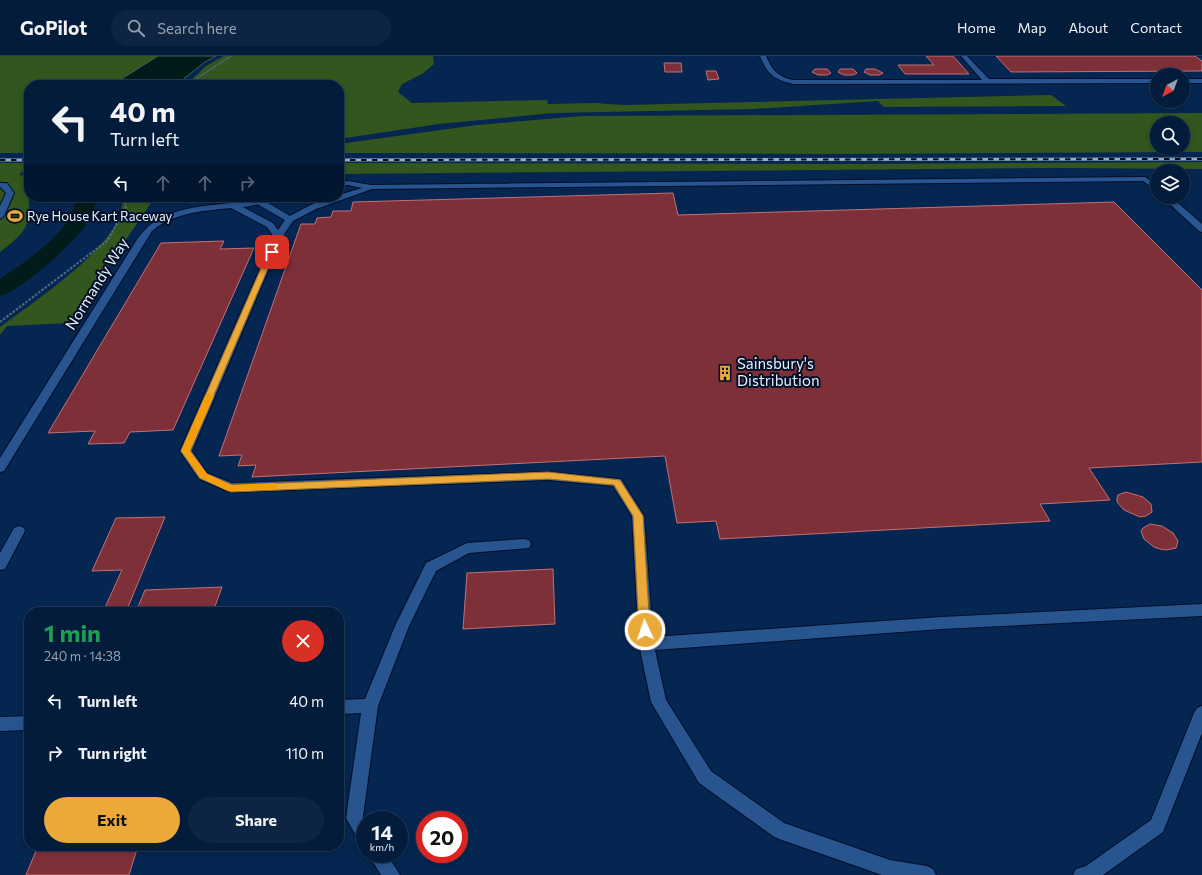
<!DOCTYPE html>
<meta charset="utf-8">
<style>
body{margin:0;font-family:Commissioner,sans-serif;background:#0d2543;color:#f1f3f6;height:100vh;display:flex;flex-direction:column;font-size:15px;white-space:nowrap}
*{box-sizing:border-box;margin:0}
p{font-size:13px;color:#97a1af}
.icon{flex:none;width:22px;height:22px;fill:none;stroke:currentColor;stroke-width:2;stroke-linecap:round;stroke-linejoin:round}
.map{position:relative;flex:1;overflow:hidden}
.details{position:absolute;left:24px;top:551px;width:320px;height:244px;display:flex;flex-direction:column;background:#031c3c;border-radius:16px;box-shadow:0 2px 6px #0003,0 0 0 1px #243a56}
.details>*{flex:none}
.guide{position:absolute;left:24px;top:24px;width:320px;height:122px;border-radius:16px;box-shadow:0 2px 6px #0003,0 0 0 1px #243a56;background:#031c3c;color:#f1f3f6;overflow:hidden}
.needle{width:26px;rotate:221deg}
.tools{position:absolute;left:1150px;top:12px;display:grid;gap:8px}
.tools a{display:grid;place-items:center;width:40px;height:40px;border-radius:50%;background:#031c3c;box-shadow:0 2px 6px #0003,0 0 0 1px #243a56;font-size:20px}
.speed{position:absolute;left:356px;top:755px;display:flex;gap:8px;font-size:20px;font-weight:700;text-align:center}
.speed>*{display:grid;place-content:center;width:52px;height:52px;border-radius:50%;background:#031c3c;box-shadow:0 2px 6px #0003,0 0 0 1px #243a56;line-height:1}
.speed small{font-size:10px;font-weight:400}
.speed .limit{border:6px solid #d22;background:#fff;color:#111}
.pin{position:absolute;display:grid;place-items:center;width:34px;height:34px;color:#fff;margin:-17px;border-radius:8px;box-shadow:0 2px 6px #0006}
.me{position:absolute;width:44px;margin:-22px;rotate:357deg;stroke-linejoin:round;filter:drop-shadow(0 0 3px #0008)}
.turn{display:flex;align-items:center;gap:14px;height:84px;padding:0 20px;font-size:18px}
.turn .icon{width:52px;height:52px;stroke-width:2.5}
.turn b{display:block;font-size:28px;line-height:34px}
.lanes{display:flex;align-items:center;height:38px;padding:0 20px;background:#0003;justify-content:center;gap:20px;direction:ltr}
.lanes .off{opacity:.35}
.round{display:grid;place-items:center;flex:none;width:42px;height:42px;border-radius:21px;background:#0d2543}
.summary{display:flex;align-items:center;justify-content:space-between;height:68px;padding:0 20px}
h1{font-size:24px;font-weight:700;line-height:30px;color:#1e9e55}
.primary-button{display:flex;gap:8px;margin-top:auto;padding:8px 20px}
.primary-button a{flex:1;height:46px;border-radius:24px;background:#eba93a;color:#111;font-size:16px;font-weight:700;line-height:46px;text-align:center}
.primary-button a+a{background:#0d2543;color:#f1f3f6}
ul{padding:0;list-style:none}
li{display:flex;align-items:center;gap:12px;height:52px;padding:0 20px}
li div{flex:1}
li b{display:block;font-size:15px}
li em{font-style:normal}
header{display:flex;align-items:center;gap:24px;box-sizing:border-box;height:56px;padding:0 20px;background:#031c3c;border-bottom:1px solid #243a56}
header strong{font-size:19px}
nav{display:flex;gap:22px;margin-inline-start:auto;font-size:14px}
.search{width:280px;height:36px;background:#0d2543;display:flex;align-items:center;gap:10px;box-sizing:border-box;padding:0 14px;border-radius:22px;color:#97a1af;font-size:15px}
.map>svg:first-child{display:block}
</style>
<header>
<strong>GoPilot</strong>
<div class="search"><svg class="icon" aria-label="search" viewBox="0 0 24 24"><circle cx="10" cy="10" r="6"/><path d="M15 15l6 6"/></svg>Search here</div>
<nav><a>Home</a><a>Map</a><a>About</a><a>Contact</a></nav>
</header>
<div class="map">
<svg width="1202" height="819" viewBox="0 0 1202 819">
<rect width="100%" height="100%" fill="#042650"/>
<path fill="#32561e" fill-rule="evenodd" d="M0,0h158l-46,29h-83v68h-29z
M224,0h209l1,8 -12,10 -20,10 -4,8 14,11 135,-3 1,4 47,-1 28,2 428,-10 15,11 -182,1 -6,-6 -124,8 -201,4 -114,11 -100,15v-54h-153l20,-19z
M1202,57v39l-374,2 -489,-1v-9l138,-19 105,-9zM1157,67h26v26h-26z
M1202,106v7l-142,-1 -721,6v-11l508,1z
M0,107h29v2l-10,10 10,1c-3,41 11,47 -29,76z
M124,141h31l-86,126 -62,3 -7,9v-8c35,-26 101,-70 119,-109 2,-6 3,-14 5,-21z"/>
<path fill="#011b1b" stroke="#465b5f" d="M158,0h58l-11,6 -29,23h-64z"/>
<g fill="none" stroke-linecap="round" stroke-linejoin="round">
<path fill="#011b1b" fill-rule="evenodd" d="M77,141h20c-2,10 -5,17 -10,26 -12,20 -65,67 -87,73v-17c30,-21 69,-44 77,-82z"/>
</g>
<path fill="#7e3039" stroke="#c46f75" d="M926,0h27l16,18h-64l-7,-9h36z
M996,0h199l7,5v10l-191,1z
M664,7h17l1,9h-17z
M815,13h12l4,4 -4,2h-9l-6,-3z
M840,13h13l4,4 -4,2h-9l-6,-3z
M866,13h9l8,4 -4,2h-9l-6,-3z
M706,15h10l3,8 -11,1z
M673,137l5,22 436,-13 88,88v172l-113,6 21,32 -70,4 10,17 -330,18 -4,-18 -39,2 -12,-67 -413,21 4,-12 -18,1 4,-11 -23,1 82,-232h14l2,-6 14,-1 2,-6h18l2,-9z
M224,185l-4,8 34,-1 -81,182 -43,2 -6,11 -36,1 7,-13 -47,2 113,-190z
M1126,436l17,5 8,7 1,8 -6,4 -6,1 -16,-7 -7,-8v-4l1,-3z
M165,461l-39,95h-23l19,-42 -30,1 24,-53z
M1150,468l12,2 11,7 5,8 -2,7 -10,2 -6,-1 -6,-2 -10,-8 -3,-8 2,-3z
M553,513l2,55 -92,5 4,-56z
M222,531l-9,25h-77l9,-22z
M38,790h100l-9,29h-103z"/>
<g fill="none" stroke-linecap="round" stroke-linejoin="round">
<defs>
<path id="service" d="M760,0h6c6,14 12,21 27,24h189l-21,-24h6l22,23h168v4l-364,1c-20,-5 -25,-9 -33,-28z
M1183,23h19v4h-19z
M1145,121l12,8v6l-14,-10 -771,8 -56,20 -23,12 -11,16 -90,214 15,22 25,10 316,-11 73,7 23,37 9,121 288,-20 261,-13v12l-261,13 -286,21 11,50 45,71 73,52 106,37 37,6 6,3 3,6h-54l-103,-36 -6,-3 -74,-53 -48,-81 -12,-58 -7,-128 -19,-30 -65,-6 -317,12 -32,-13 -19,-28 94,-214 -7,-10 -36,-19 -1,-2 1,-2h6l36,19 5,7 7,-10 -28,-16 -1,-2 1,-2h6l27,16c15,-8 32,-19 49,-19v-2l23,-7 -14,-3 -9,1v-4l9,-1 23,4z
M0,127h7l7,10 -10,23 -4,3v-13l6,-13 -6,-6z
M1162,141h9l31,27v8l-3,-1z
M19,470l5,2 1,3 -20,38 -5,1v-17l14,-25z
M524,483l5,1 2,4 -2,4 -60,5 -33,18 -27,55 -31,80 -15,110 2,4v24l-6,-3 -13,-23 15,-105 -22,1v-14l26,-1 30,-73 31,-63 41,-20z
M1202,650v27l-39,99 -60,43h-30l3,-6 10,-3 65,-46 43,-107 3,-5z
M29,660v14l-29,1v-14z
M368,798h19l13,21h-19z"/>
<path id="minor" d="M268,141h13l-1,2c-12,3 -24,6 -36,8 -31,3 -67,3 -92,24l-148,240 -4,1v-14l138,-220c28,-40 88,-29 130,-41z"/>
</defs>
<use href="#service" stroke="#000e2b" stroke-width="2"/>
<use href="#minor" stroke="#000e2b" stroke-width="2"/>
<path stroke="#526c8c" stroke-width="1.5" stroke-dasharray="2 1" stroke-linecap="butt" d="M187,29l44,-29"/>
<path stroke="#526c8c" stroke-width="2" stroke-dasharray="2.5 1.5" stroke-linecap="butt" d="M0,266l107,-81 19,-33 -2,-11"/>
<use href="#service" fill="#28558f" fill-rule="evenodd"/>
<use href="#minor" fill="#28558f" fill-rule="evenodd"/>
<defs>
<path id="rail" d="M0,104h29
M339,104l863,-1"/>
</defs>
<use href="#rail" stroke="#9aacc3" stroke-width="3"/>
<use href="#rail" stroke="#010f27" stroke-width="2" stroke-dasharray="5.5" stroke-linecap="butt"/>
</g>
<path fill="#eba93a" stroke="#996e26" d="M269,194l6,2 -85,199 17,23 25,11 316,-13 72,8 23,36 7,114 -1,3 -4,1 -4,-1 -2,-3 -6,-114 -19,-31 -66,-6 -317,13 -31,-14 -19,-27z"/>
<path fill="#f59e0b" d="M209,337l5,3 -24,55 17,23 25,11 42,-2 3,1 1,3 -1,2 -49,2 -28,-13 -17,-25 -2,-2 24,-55z"/>
<defs>
<symbol id="stadium-bare" viewBox="-9 -9 18 18"><path d="M0-5a6.5 5 0 1 0 0 10a6.5 5 0 1 0 0-10ZM-3.5-1.8h7v3.6h-7Z" fill="#eba93a" stroke="#010f27" stroke-width="2.5" paint-order="stroke"/></symbol>
<symbol id="building-bare" viewBox="-9 -9 18 18"><path d="M-4-6H4V6H1V3H-1V6H-4ZM-2.5-4.3h1.7v1.8h-1.7ZM.8-4.3h1.7v1.8H.8ZM-2.5-1h1.7V.8h-1.7ZM.8-1h1.7V.8H.8Z" fill="#eba93a" stroke="#010f27" stroke-width="2.5" paint-order="stroke"/></symbol>
</defs>
<g fill-rule="evenodd">
<use href="#stadium-bare" x="4" y="149" width="22" height="22"/>
<use href="#building-bare" x="714" y="306" width="22" height="22"/>
</g>
<g text-anchor="middle" stroke-width="4" stroke-linejoin="round" paint-order="stroke">
<g font-size="13" fill="#e6f1fe" stroke="#010f27" text-anchor="start">
<text x="27" y="165">Rye House Kart Raceway</text>
</g>
<g font-size="15" fill="#e6f1fe" stroke="#010f27">
<text transform="translate(97 228) rotate(-58)" y="5">Normandy Way</text>
</g>
<g font-size="15" fill="#e6f1fe" stroke="#010f27" text-anchor="start">
<text x="737" y="313">Sainsbury's<tspan x="737" dy="17">Distribution</tspan></text>
</g>
</g>
</svg>
<div class="tools">
<a><svg class="needle" viewBox="-14 -14 28 28"><path d="M0-13l5 13h-10z" fill="#e53935"/><path d="M0 13l5-13h-10z" fill="#97a1af"/></svg></a>
<a><svg class="icon" aria-label="search" viewBox="0 0 24 24"><circle cx="10" cy="10" r="6"/><path d="M15 15l6 6"/></svg></a>
<a><svg class="icon" aria-label="layers" viewBox="0 0 24 24"><path d="M12 4l9 5-9 5-9-5zM3 14l9 5 9-5"/></svg></a>
</div>
<div class="speed"><div>14<small>km/h</small></div><div class="limit">20</div></div>
<div class="pin" style="left:272px;top:196px;background:#d93025"><svg class="icon" aria-label="arrive" viewBox="0 0 24 24"><path d="M6 21V4h12l-3 4 3 4H6"/></svg></div>
<svg class="me" style="left:645px;top:574px" viewBox="-20 -20 40 40"><circle r="17" fill="#eba93a" stroke="#fff" stroke-width="3"/><path d="M0-11L8 9 0 5-8 9z" fill="#fff"/></svg>
<div class="guide">
<div class="turn"><svg class="icon" aria-label="left" viewBox="0 0 24 24"><path d="M17 20v-9H6M10 6l-5 5 5 5"/></svg><div><b>40 m</b>Turn left</div></div>
<div class="lanes"><svg class="icon" aria-label="left" viewBox="0 0 24 24"><path d="M17 20v-9H6M10 6l-5 5 5 5"/></svg><svg class="icon off" aria-label="ahead" viewBox="0 0 24 24"><path d="M12 20V5M6 11l6-6 6 6"/></svg><svg class="icon off" aria-label="ahead" viewBox="0 0 24 24"><path d="M12 20V5M6 11l6-6 6 6"/></svg><svg class="icon off" aria-label="right" viewBox="0 0 24 24"><path d="M7 20v-9h11M14 6l5 5-5 5"/></svg></div>
</div>
<section class="details">
<div class="summary"><div><h1>1 min</h1><p>240 m · 14:38</p></div><a class="round" style="background:#d93025;color:#fff"><svg class="icon" aria-label="close" viewBox="0 0 24 24"><path d="M6 6l12 12M18 6L6 18"/></svg></a></div>
<ul>
<li><svg class="icon" aria-label="left" viewBox="0 0 24 24"><path d="M17 20v-9H6M10 6l-5 5 5 5"/></svg><div><b>Turn left</b></div><em>40 m</em></li>
<li><svg class="icon" aria-label="right" viewBox="0 0 24 24"><path d="M7 20v-9h11M14 6l5 5-5 5"/></svg><div><b>Turn right</b></div><em>110 m</em></li>
</ul>
<div class="primary-button"><a>Exit</a><a>Share</a></div>
</section>
</div>
